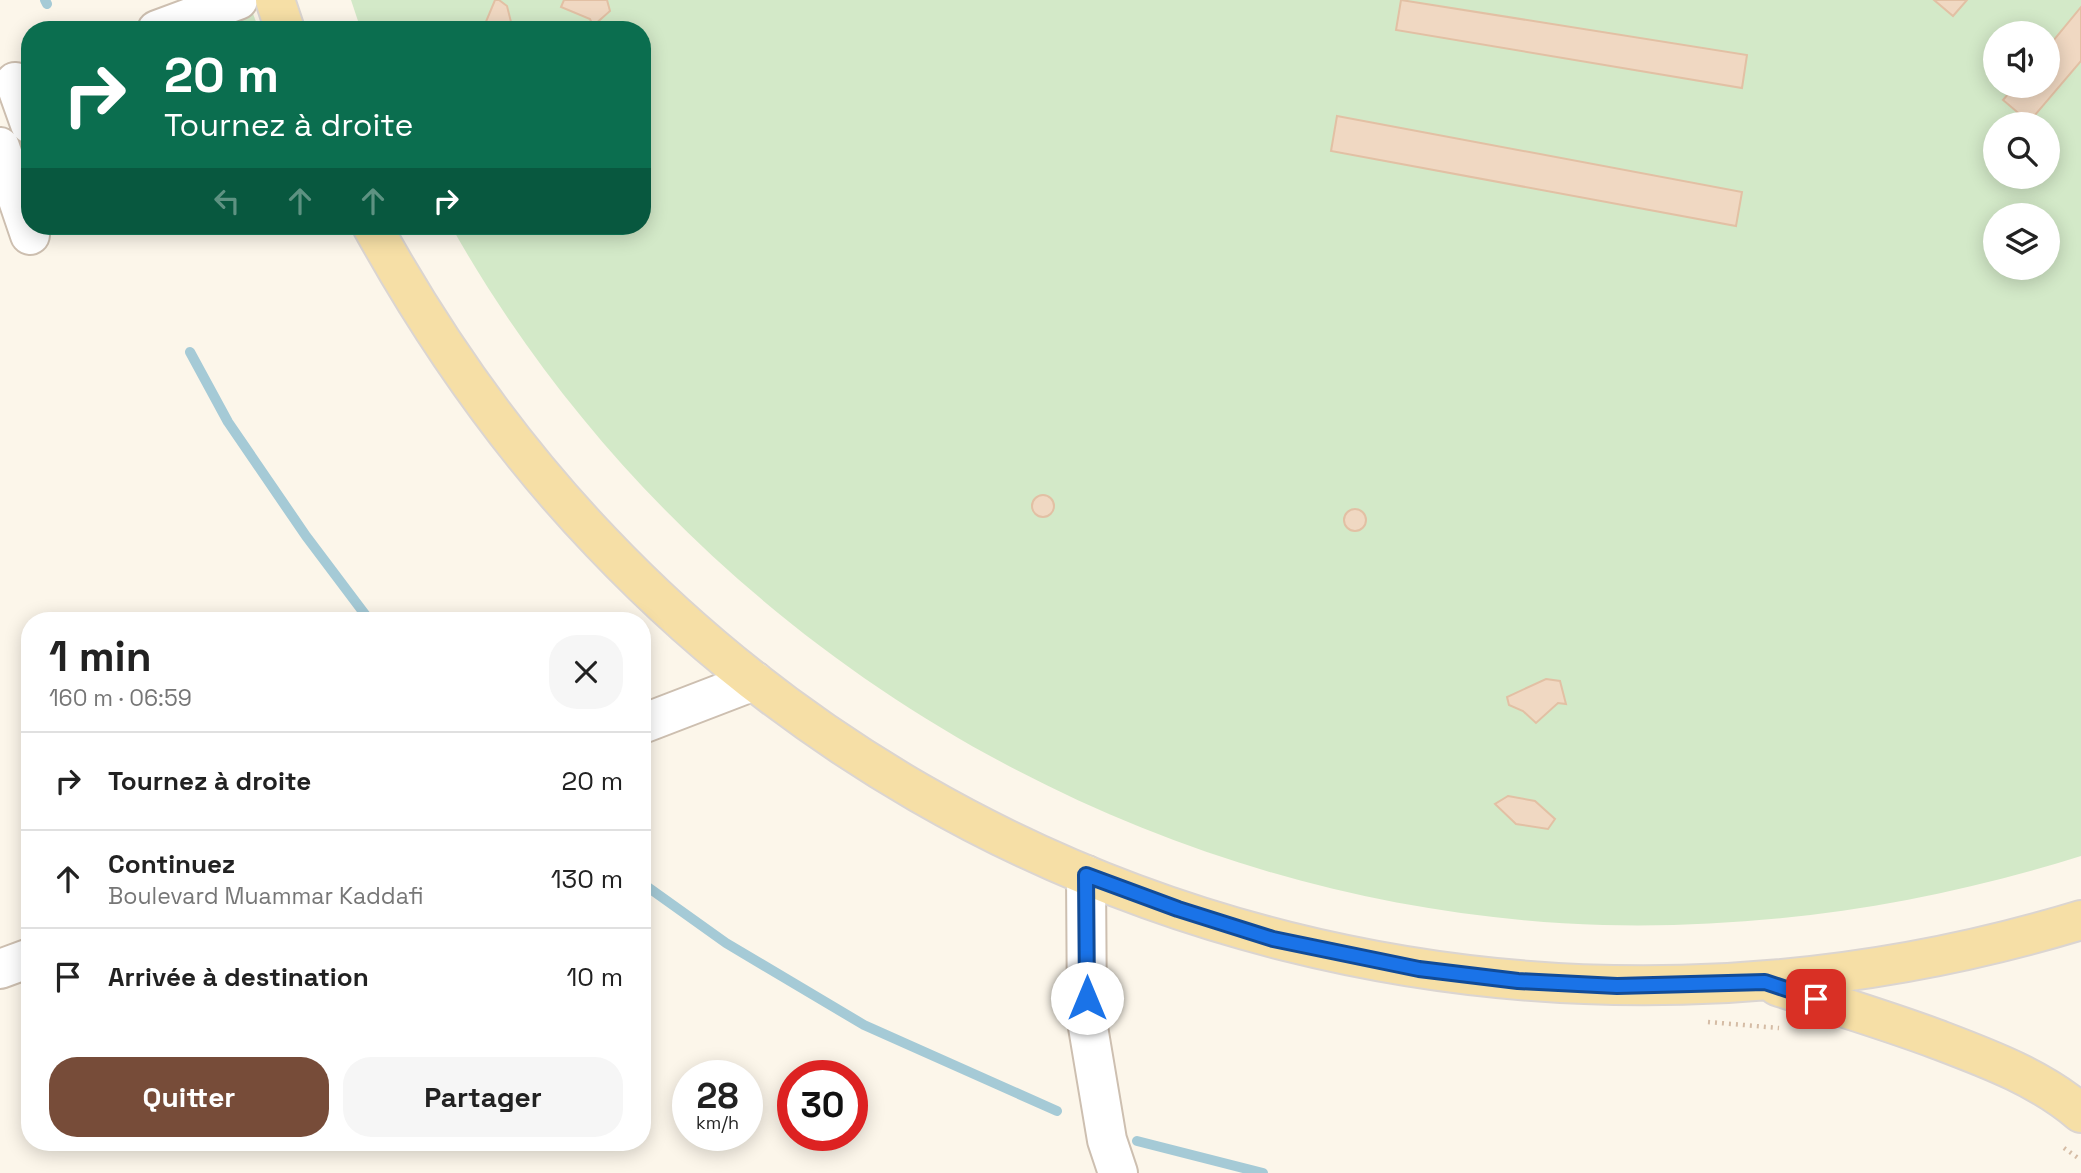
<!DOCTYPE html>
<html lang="fr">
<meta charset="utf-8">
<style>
body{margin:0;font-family:"Space Grotesk",sans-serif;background:#f6f6f6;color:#222;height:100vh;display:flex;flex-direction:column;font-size:26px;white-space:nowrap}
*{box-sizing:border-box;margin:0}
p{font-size:23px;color:#767676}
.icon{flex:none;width:38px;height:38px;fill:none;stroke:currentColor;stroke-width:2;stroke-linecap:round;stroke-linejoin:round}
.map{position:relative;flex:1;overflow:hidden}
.details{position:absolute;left:21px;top:612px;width:630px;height:539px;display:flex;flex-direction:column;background:#fff;border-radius:28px;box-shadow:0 4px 18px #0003}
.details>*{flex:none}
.banner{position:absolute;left:21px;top:21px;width:630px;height:214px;border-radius:28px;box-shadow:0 4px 18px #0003;background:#0b6e4f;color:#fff;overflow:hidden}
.controls{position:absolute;left:1983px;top:21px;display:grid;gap:14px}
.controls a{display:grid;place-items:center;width:77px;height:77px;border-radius:50%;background:#fff;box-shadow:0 4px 18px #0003;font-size:35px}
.speed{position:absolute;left:672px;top:1060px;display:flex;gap:14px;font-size:35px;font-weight:700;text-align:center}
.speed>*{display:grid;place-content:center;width:91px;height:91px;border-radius:50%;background:#fff;box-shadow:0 4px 18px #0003;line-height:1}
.speed small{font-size:18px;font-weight:400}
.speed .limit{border:10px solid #d22;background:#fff;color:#111}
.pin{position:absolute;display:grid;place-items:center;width:60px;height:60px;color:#fff;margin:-30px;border-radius:14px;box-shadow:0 4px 10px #0006}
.me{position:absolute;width:77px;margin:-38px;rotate:0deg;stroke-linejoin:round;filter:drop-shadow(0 0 5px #0008)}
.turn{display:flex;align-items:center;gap:24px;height:147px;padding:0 28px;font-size:32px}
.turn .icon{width:91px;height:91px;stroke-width:2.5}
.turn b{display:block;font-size:49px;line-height:60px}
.lanes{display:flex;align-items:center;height:66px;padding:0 28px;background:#0003;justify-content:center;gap:35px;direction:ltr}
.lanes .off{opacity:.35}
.round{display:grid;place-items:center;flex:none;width:74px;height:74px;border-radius:28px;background:#f6f6f6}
.head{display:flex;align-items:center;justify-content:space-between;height:119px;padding:0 28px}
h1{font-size:42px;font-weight:800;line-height:52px}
.action{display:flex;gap:14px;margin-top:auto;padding:14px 28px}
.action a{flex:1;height:80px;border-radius:28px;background:#774c39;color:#fff;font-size:28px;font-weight:800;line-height:80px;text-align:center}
.action a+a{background:#f6f6f6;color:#222}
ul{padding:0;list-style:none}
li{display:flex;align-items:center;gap:21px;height:98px;padding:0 28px;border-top:2px solid #e0e0e0}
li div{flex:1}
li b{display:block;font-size:26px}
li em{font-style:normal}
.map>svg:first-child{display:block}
</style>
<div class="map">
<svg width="2081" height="1173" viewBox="0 0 2081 1173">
<rect width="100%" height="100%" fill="#fcf6ea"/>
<path fill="#d3e9c8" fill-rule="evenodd" d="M351,0h1730v856c-155,49 -315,73 -478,69 -474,-14 -920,-287 -1152,-699h191v-196h-281zM1995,33h53v53h-53zM1995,124h53v53h-53zM1995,215h53v53h-53z
M251,8l8,22h-70z"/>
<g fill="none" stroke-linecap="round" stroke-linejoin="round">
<path stroke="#a5cad6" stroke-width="10" d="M45,0l2,4
M190,352l38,70 78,114 64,85
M642,883l84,60 138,82 193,86
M1137,1141l126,32"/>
</g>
<path fill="#f0d8c2" stroke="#e2c0a4" stroke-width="2" d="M495,0h4l8,6 6,24h-26l-2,-6z
M564,0h43l3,11 -17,15 -3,-7 -29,-12z
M1401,0l346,55 -5,33 -346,-58z
M1934,0h33l-14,16z
M2081,7v54l-52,61 -26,-22 12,-14h33v-39z
M1337,116l405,76 -6,34 -405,-75z
M1032 506a11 11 0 1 1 22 0a11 11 0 1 1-22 0Z
M1344 520a11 11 0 1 1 22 0a11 11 0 1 1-22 0Z
M1546,679l14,2 6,23 -8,-1 -22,20 -13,-12 -14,-6 -2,-8z
M1508,796l27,5 20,18 -7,10 -32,-5 -21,-20z"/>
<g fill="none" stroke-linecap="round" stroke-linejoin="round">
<defs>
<path id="minor" d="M157,30l81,-30
M15,82l15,42
M0,147l30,88
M642,724l112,-43
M1086,875l1,146 20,119 11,33
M0,969l30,-11"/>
<path id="primary" d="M275,0l10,30
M372,226c63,114 138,221 229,316 381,401 955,538 1480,378
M1777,986c54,18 109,34 162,54 50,19 101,38 142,73"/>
</defs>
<use href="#minor" stroke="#cdbfb0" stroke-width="42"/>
<use href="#primary" stroke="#dbd5d1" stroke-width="42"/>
<path stroke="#d5bca5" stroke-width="4.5" stroke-dasharray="2 5" stroke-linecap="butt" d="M1708,1022l71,6
M2064,1148l17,12"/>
<use href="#minor" stroke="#fff" stroke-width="38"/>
<use href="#primary" stroke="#f6dfa6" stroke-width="38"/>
</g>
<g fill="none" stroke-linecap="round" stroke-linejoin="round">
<defs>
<path id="route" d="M1087,998l-1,-123 92,34 95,30 146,30 99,12 99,5 148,-4 51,17"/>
</defs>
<use href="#route" stroke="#114b97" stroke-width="18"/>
<use href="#route" stroke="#1a73e8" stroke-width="12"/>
</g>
</svg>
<div class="controls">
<a><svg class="icon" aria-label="sound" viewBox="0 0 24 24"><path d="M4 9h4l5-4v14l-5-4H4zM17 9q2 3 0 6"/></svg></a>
<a><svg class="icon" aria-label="search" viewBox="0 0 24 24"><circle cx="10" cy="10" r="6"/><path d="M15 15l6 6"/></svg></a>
<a><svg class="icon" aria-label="layers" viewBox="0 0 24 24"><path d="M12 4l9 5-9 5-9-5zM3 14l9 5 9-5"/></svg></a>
</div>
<div class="speed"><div>28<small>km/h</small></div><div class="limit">30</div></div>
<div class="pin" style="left:1816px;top:999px;background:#d93025"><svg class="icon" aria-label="arrive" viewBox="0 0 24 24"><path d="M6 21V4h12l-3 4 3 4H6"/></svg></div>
<svg class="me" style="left:1087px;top:998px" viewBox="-20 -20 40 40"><circle r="19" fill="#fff"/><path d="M0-13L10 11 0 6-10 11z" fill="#1a73e8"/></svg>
<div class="banner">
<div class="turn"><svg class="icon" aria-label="right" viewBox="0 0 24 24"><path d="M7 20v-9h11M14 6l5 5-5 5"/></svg><div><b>20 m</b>Tournez à droite</div></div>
<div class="lanes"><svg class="icon off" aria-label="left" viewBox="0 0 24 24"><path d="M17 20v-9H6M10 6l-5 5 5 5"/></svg><svg class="icon off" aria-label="ahead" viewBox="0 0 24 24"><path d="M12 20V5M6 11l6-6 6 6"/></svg><svg class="icon off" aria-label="ahead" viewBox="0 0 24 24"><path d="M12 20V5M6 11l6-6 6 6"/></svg><svg class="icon" aria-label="right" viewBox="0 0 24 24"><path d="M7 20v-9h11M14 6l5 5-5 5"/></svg></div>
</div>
<section class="details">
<div class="head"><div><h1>1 min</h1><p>160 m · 06:59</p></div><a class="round"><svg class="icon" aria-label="close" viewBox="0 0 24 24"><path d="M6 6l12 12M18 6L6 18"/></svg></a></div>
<ul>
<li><svg class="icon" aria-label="right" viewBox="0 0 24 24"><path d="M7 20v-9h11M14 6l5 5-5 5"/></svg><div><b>Tournez à droite</b></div><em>20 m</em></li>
<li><svg class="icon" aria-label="ahead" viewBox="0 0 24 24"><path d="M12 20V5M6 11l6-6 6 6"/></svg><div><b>Continuez</b><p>Boulevard Muammar Kaddafi</p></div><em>130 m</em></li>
<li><svg class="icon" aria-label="arrive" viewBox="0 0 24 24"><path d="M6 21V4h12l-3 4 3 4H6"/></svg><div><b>Arrivée à destination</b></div><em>10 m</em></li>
</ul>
<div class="action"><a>Quitter</a><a>Partager</a></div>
</section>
</div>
